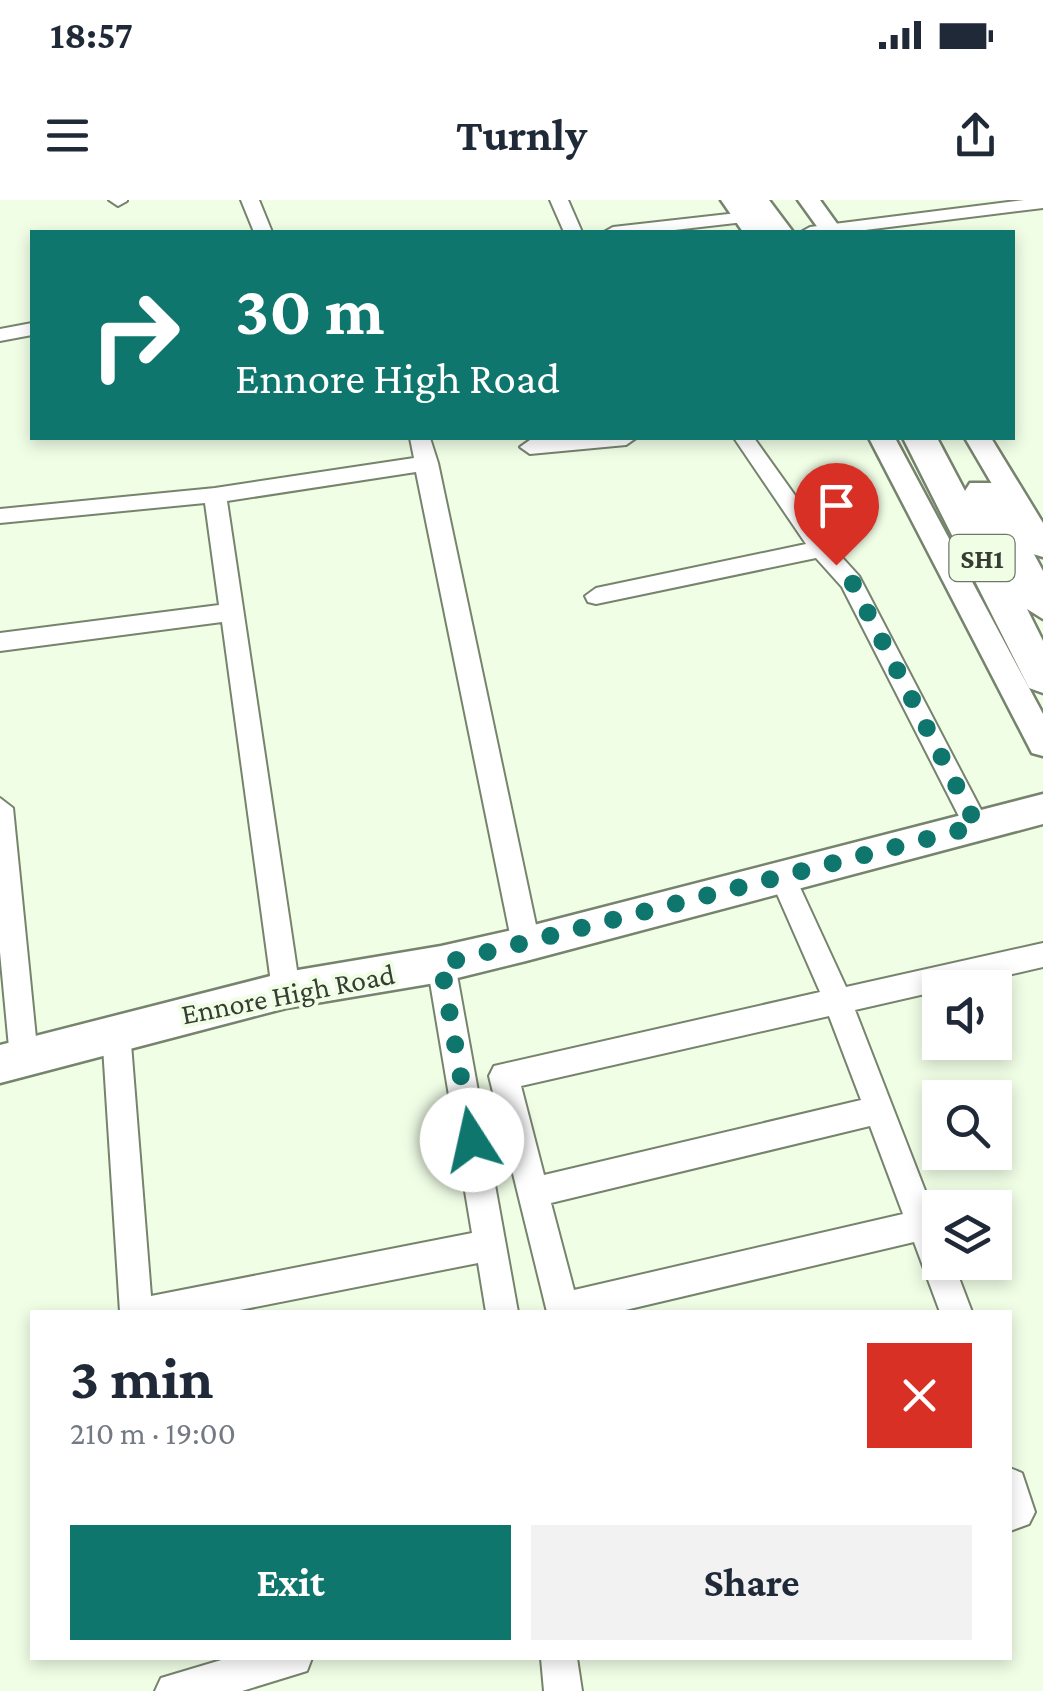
<!DOCTYPE html>
<meta charset="utf-8">
<style>
body{margin:0;font-family:"Crimson Pro",serif;background:#f2f2f3;color:#1f2937;height:100vh;display:flex;flex-direction:column;font-size:38px;white-space:nowrap}
*{box-sizing:border-box;margin:0}
p{font-size:32px;color:#747a83}
.icon{flex:none;width:55px;height:55px;fill:none;stroke:currentColor;stroke-width:2;stroke-linecap:round;stroke-linejoin:round}
.map{position:relative;flex:1;overflow:hidden}
.panel{position:absolute;left:30px;top:1110px;width:982px;height:350px;display:flex;flex-direction:column;background:#fff;border-radius:0px;box-shadow:0 5px 15px #0003}
.panel>*{flex:none}
.top-card{position:absolute;left:30px;top:30px;width:985px;height:210px;border-radius:0px;box-shadow:0 5px 15px #0003;background:#0f766e;color:#fff;overflow:hidden}
.tools{position:absolute;left:922px;top:770px;display:grid;gap:20px}
.tools a{display:grid;place-items:center;width:90px;height:90px;border-radius:0px;background:#fff;box-shadow:0 5px 15px #0003;font-size:50px}
.pin{position:absolute;display:grid;place-items:center;width:85px;height:85px;color:#fff;margin:-102px -42px;border-radius:50% 50% 50% 0;rotate:-45deg;box-shadow:0 0 10px #0007}
.pin .icon{rotate:45deg}
.me{position:absolute;width:110px;margin:-55px;rotate:350deg;stroke-linejoin:round;filter:drop-shadow(0 0 8px #0008)}
.turn{display:flex;align-items:center;gap:35px;height:210px;padding:0 40px;font-size:45px}
.turn .icon{width:130px;height:130px;stroke-width:2.5}
.turn b{display:block;font-size:70px;line-height:85px}
.round{display:grid;place-items:center;flex:none;width:105px;height:105px;border-radius:0px;background:#f2f2f3}
.headline{display:flex;align-items:center;justify-content:space-between;height:170px;padding:0 40px}
h1{font-size:60px;font-weight:700;line-height:75px}
.action{display:flex;gap:20px;margin-top:auto;padding:20px 40px}
.action a{flex:1;height:115px;border-radius:0px;background:#0f766e;color:#fff;font-size:40px;font-weight:700;line-height:115px;text-align:center}
.action a+a{background:#f2f2f3;color:#1f2937}
.status{display:flex;justify-content:space-between;align-items:center;height:70px;padding:0 50px;background:#fff;direction:ltr}
.status svg{height:28px;fill:currentColor}
header{display:flex;justify-content:space-between;align-items:center;height:130px;padding:0 40px;background:#fff;font-size:45px;font-weight:700}
.map>svg:first-child{display:block}
</style>
<div class="status"><b>18:57</b><svg viewBox="0 0 49 12"><path d="M0 12V9h3v3zM5 12V6h3v6zM10 12V3h3v9zM15 12V0h3v12zM26 1h20v11H26zM47 4h2v5h-2z"/></svg></div>
<header><svg class="icon" aria-label="menu" viewBox="0 0 24 24"><path d="M4 6h16M4 12h16M4 18h16"/></svg>Turnly<svg class="icon" aria-label="share" viewBox="0 0 24 24"><path d="M12 15V3M7 8l5-5 5 5M5 13v7h14v-7"/></svg></header>
<div class="map">
<svg width="1043" height="1491" viewBox="0 0 1043 1491">
<rect width="100%" height="100%" fill="#f0fee6"/>
<g fill="none" stroke-linecap="round" stroke-linejoin="round">
<defs>
<path id="minor" d="M109,0h18v1l-9,5z
M241,0h18l13,32h-18z
M550,0h18l14,32h-18z
M1024,0h19v8l-194,24h-48l9,-5z
M765,10l9,5 -3,4 -114,13h-53l9,-5z
M32,123v12l-32,6v-12z
M410,238h20l8,25 102,481 -4,8 -10,4 -10,-4 -4,-8 -96,-472 -189,29 73,489 -4,9 -10,3 -10,-3 -4,-9 -50,-368 -222,29v-18l219,-28 -14,-102 -205,20v-14l215,-21 199,-30z
M558,238h78l-10,7 -96,9 -10,-7 10,-7z
M734,238h20l75,105 30,33 131,251 -4,7h-18l-126,-247 -26,-29 -220,46 -8,-2 -3,-6 11,-8 210,-44z
M0,598l13,10 25,250 -4,9 -10,4 -10,-4 -4,-9 -10,-106z
M783,667l9,3 54,117 197,-44v24l-188,43 85,219v33h13l19,50h-32l-26,-70 -297,70h-70l-58,-236 5,-10 326,-74 -50,-114 4,-8zM829,816l32,84 -317,75 -23,-89zM870,926l33,88 -329,76 -23,-87z
M441,752l10,3 4,9 63,348h-32l-8,-49 -248,49h-110l-18,-281 4,-9 10,-4 10,4 4,9 21,265 321,-63 -45,-269 4,-9z
M1010,1268l12,5 13,39 -6,12 -19,7z
M228,1458h84l-5,13 -65,20h-87l6,-13z
M541,1458h36l5,33h-38z"/>
<path id="tertiary" d="M721,0h22l22,32h-22z
M798,0h22l23,32h-22z
M869,238h26l148,276v42l-11,-3z
M965,238h26l52,85v34l-10,-3z"/>
<path id="secondary" d="M1043,594v30l-517,137 -85,21 -155,26 -286,75v-38l286,-73 155,-26 85,-19z"/>
<path id="primary" d="M740,0h29l24,32h-30z
M903,238h34l28,53 5,-8h24l6,8 43,80v48l-16,-10 16,32v52l-14,-5z"/>
</defs>
<use href="#minor" stroke="#76836d" stroke-width="4"/>
<use href="#tertiary" stroke="#76836d" stroke-width="5"/>
<use href="#secondary" stroke="#76836d" stroke-width="5"/>
<use href="#primary" stroke="#76836d" stroke-width="5"/>
<use href="#minor" fill="#fff" fill-rule="evenodd"/>
<use href="#tertiary" fill="#fff" fill-rule="evenodd"/>
<use href="#secondary" fill="#fff" fill-rule="evenodd"/>
<use href="#primary" fill="#fff" fill-rule="evenodd"/>
</g>
<g fill="none" stroke-linecap="round" stroke-linejoin="round">
<path stroke="#0f766e" stroke-width="18" stroke-dasharray="0 32.4" d="M472,940l-31,-176 536,-138 -125,-244 -16,-17"/>
</g>
<g text-anchor="middle" stroke-width="8" stroke-linejoin="round" paint-order="stroke">
<rect fill="#f0fee6" stroke="#6e7769" stroke-width="2.5" x="949.5" y="335" width="65" height="46" rx="8"/>
<g font-size="28" font-weight="bold" fill="#373d33">
<text x="982" y="368">SH1</text>
</g>
<g font-size="30" fill="#373d33" stroke="#f0fee6">
<text transform="translate(288 794) rotate(-11)" y="10">Ennore High Road</text>
</g>
</g>
</svg>
<div class="tools">
<a><svg class="icon" aria-label="sound" viewBox="0 0 24 24"><path d="M4 9h4l5-4v14l-5-4H4zM17 9q2 3 0 6"/></svg></a>
<a><svg class="icon" aria-label="search" viewBox="0 0 24 24"><circle cx="10" cy="10" r="6"/><path d="M15 15l6 6"/></svg></a>
<a><svg class="icon" aria-label="layers" viewBox="0 0 24 24"><path d="M12 4l9 5-9 5-9-5zM3 14l9 5 9-5"/></svg></a>
</div>
<div class="pin" style="left:836px;top:365px;background:#d93025"><svg class="icon" aria-label="arrive" viewBox="0 0 24 24"><path d="M6 21V4h12l-3 4 3 4H6"/></svg></div>
<svg class="me" style="left:472px;top:940px" viewBox="-20 -20 40 40"><circle r="19" fill="#fff"/><path d="M0-13L10 11 0 6-10 11z" fill="#0f766e"/></svg>
<div class="top-card">
<div class="turn"><svg class="icon" aria-label="right" viewBox="0 0 24 24"><path d="M7 20v-9h11M14 6l5 5-5 5"/></svg><div><b>30 m</b>Ennore High Road</div></div>
</div>
<section class="panel">
<div class="headline"><div><h1>3 min</h1><p>210 m · 19:00</p></div><a class="round" style="background:#d93025;color:#fff"><svg class="icon" aria-label="close" viewBox="0 0 24 24"><path d="M6 6l12 12M18 6L6 18"/></svg></a></div>
<div class="action"><a>Exit</a><a>Share</a></div>
</section>
</div>
